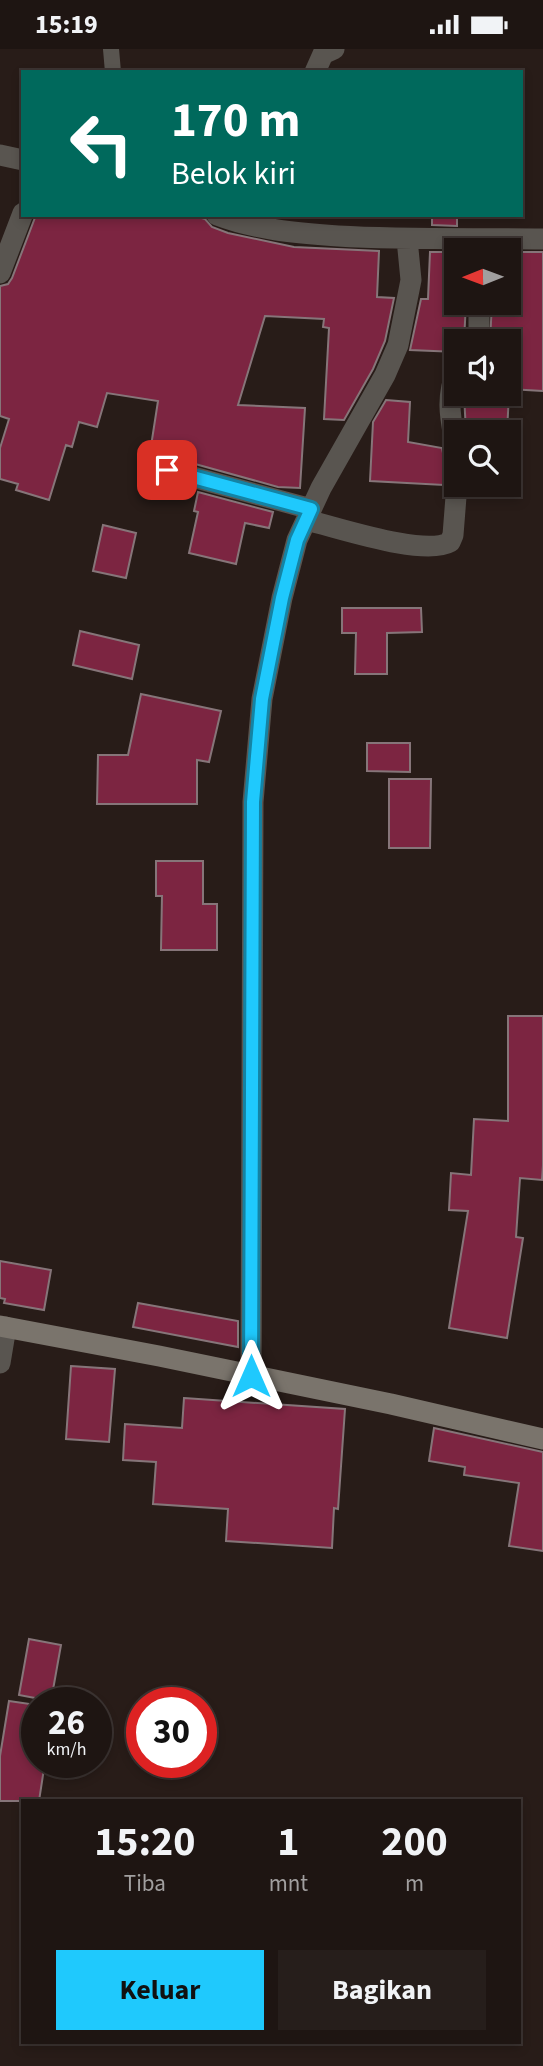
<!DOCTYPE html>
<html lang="id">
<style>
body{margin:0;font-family:"Source Sans 3",sans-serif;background:#261e1b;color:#f1f3f6;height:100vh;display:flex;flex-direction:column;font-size:26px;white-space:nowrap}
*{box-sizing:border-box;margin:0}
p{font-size:23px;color:#a19f9f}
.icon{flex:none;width:38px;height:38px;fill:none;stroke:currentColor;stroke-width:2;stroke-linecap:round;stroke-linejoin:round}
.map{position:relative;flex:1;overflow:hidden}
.sheet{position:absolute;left:21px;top:1750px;width:500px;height:245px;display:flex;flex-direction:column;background:#1e1512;border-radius:0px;box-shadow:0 4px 10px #0003,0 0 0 2px #3c3432}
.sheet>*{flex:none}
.hud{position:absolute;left:21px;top:21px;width:502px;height:147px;border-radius:0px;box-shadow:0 4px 10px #0003,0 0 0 2px #3c3432;background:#00695c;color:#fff;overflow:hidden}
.needle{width:46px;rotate:269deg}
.tools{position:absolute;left:444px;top:189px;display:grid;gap:14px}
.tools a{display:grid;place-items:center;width:77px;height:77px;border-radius:0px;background:#1e1512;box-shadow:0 4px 10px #0003,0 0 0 2px #3c3432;font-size:35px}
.speed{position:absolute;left:21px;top:1638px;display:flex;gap:14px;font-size:35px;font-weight:700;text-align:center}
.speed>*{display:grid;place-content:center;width:91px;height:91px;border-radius:50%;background:#1e1512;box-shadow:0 4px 10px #0003,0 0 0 2px #3c3432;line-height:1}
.speed small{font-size:18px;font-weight:400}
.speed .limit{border:10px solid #d22;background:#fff;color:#111}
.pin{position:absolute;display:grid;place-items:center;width:60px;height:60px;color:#fff;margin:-30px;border-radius:14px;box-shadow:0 4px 10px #0006}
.me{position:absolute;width:77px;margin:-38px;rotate:0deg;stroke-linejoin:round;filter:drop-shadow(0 0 5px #0008)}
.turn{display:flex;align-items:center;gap:24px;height:147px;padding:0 35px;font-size:32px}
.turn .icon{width:91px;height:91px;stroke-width:2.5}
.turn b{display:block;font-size:49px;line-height:60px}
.eta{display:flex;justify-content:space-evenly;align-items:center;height:119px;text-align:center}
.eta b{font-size:42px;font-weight:700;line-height:49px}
.cta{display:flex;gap:14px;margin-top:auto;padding:14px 35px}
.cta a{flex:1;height:80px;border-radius:0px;background:#1fc9fd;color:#111;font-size:28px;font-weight:700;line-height:80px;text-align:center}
.cta a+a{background:#261e1b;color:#f1f3f6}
.status{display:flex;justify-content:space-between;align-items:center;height:49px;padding:0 35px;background:#1e1512;direction:ltr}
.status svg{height:19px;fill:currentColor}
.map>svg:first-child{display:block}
</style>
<div class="status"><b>15:19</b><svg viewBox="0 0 49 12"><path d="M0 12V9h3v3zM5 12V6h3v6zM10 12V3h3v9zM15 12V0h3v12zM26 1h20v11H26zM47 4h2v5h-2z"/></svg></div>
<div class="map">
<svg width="543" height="2017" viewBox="0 0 543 2017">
<rect width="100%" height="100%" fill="#281c18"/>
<path fill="#7c2541" stroke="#867579" stroke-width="2" d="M36,166h156l13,4 7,8 16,6 66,14 85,4 -2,46 17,1 -9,43 -12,28 -29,51 -20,-1 5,-91 -6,-1 1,-8 -59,-3 -27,89 67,3 -5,80 -22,-1 -108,-30 -12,4 -9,-2 9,-58 -51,-8 -10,34 -18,-5 -7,25 -6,-2 -17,55 -33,-10 2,-6 -18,-5v-31l9,-29 -9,-3v-130l8,-2 4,-6z
M432,166h25v11l-25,-1z
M430,203h27v51h9l-2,38h-7v11l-47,-2 11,-51h7z
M509,203h34v139l-34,-2v-48h-19l2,-38h17z
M464,345h45l-2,38h-41z
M386,351l24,2 -2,40 34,6 2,10 7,8 -1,7 -4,4 -2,8 -74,-4 3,-59z
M198,443l75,20 -4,16 -24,-5 -9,41 -47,-11 9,-41 -4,-1z
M103,476l33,8 -10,45 -33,-7z
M342,559h79l1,24 -35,1v41h-32l1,-41h-14z
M80,582l59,14 -7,34 -59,-14z
M141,645l80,17 -12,51 -12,-2v44h-100l1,-49h30z
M367,694h43v29l-43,-1z
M389,730h42l-1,69h-41z
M156,812h47v43h14v46h-56l1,-54h-6z
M508,967h35v149l-1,15 -22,-2 -4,59 7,1 -16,100 -58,-10 19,-117 -19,-1 2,-37 20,2 3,-56 34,2z
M0,1212l51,9 -7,40 -40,-7 1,-4 -5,-1z
M138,1254l100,18v26l-105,-20z
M71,1317l44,3 -6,73 -43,-3z
M184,1349l161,11 -7,100 -4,-1 -2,40 -106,-7 2,-32 -75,-5 3,-42 -33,-2 2,-36 57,4z
M434,1379l109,24v99l-34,-5 10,-63 -55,-8 1,-8 -36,-6z
M29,1590l32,6 -10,56 -32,-6z
M9,1652l28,4v57h8l-6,39h-39v-45z"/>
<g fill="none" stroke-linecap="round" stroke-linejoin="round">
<path stroke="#595550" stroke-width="16" d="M111,0l2,23"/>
<path stroke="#595550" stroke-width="21" d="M315,23l8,-18 11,-5
M0,106l23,5
M217,166c39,15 80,18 121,21 69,4 137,2 205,3
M0,224l23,-60
M477,292l2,-12v-26
M457,320c-13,34 -5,53 0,86
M167,421l144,39
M306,471c31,7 118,37 144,22l3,-7 4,-51
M0,1314l6,-36
M251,1327l2,-574 9,-103 20,-101 15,-58 24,-52 64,-113 13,-30 13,-65 -4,-41"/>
<path stroke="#7a746c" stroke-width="21" d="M0,1277l159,30 232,48 152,35"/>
</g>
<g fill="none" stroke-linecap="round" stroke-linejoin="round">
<defs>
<path id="route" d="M167,421l144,39 -14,31 -15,58 -20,101 -9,103 -2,574"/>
</defs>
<use href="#route" stroke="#1483a4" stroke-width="18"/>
<use href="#route" stroke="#1fc9fd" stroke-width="12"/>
</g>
</svg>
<div class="tools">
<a><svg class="needle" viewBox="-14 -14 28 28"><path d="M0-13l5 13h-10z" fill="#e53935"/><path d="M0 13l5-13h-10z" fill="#a19f9f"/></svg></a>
<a><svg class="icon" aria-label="sound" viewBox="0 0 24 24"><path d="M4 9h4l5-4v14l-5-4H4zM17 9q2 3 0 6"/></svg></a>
<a><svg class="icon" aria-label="search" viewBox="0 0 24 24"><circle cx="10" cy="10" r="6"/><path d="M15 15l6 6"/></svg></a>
</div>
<div class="speed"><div>26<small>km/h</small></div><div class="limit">30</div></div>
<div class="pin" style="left:167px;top:421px;background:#d93025"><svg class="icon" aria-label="arrive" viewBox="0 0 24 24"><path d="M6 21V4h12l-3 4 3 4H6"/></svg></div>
<svg class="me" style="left:251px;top:1327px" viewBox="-20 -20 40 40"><path d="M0-17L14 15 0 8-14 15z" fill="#1fc9fd" stroke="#fff" stroke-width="4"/></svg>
<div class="hud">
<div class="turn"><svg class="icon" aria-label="left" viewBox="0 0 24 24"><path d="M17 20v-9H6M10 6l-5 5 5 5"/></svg><div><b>170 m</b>Belok kiri</div></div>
</div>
<section class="sheet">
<div class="eta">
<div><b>15:20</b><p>Tiba</p></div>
<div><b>1</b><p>mnt</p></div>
<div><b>200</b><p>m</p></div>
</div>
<div class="cta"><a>Keluar</a><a>Bagikan</a></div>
</section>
</div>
